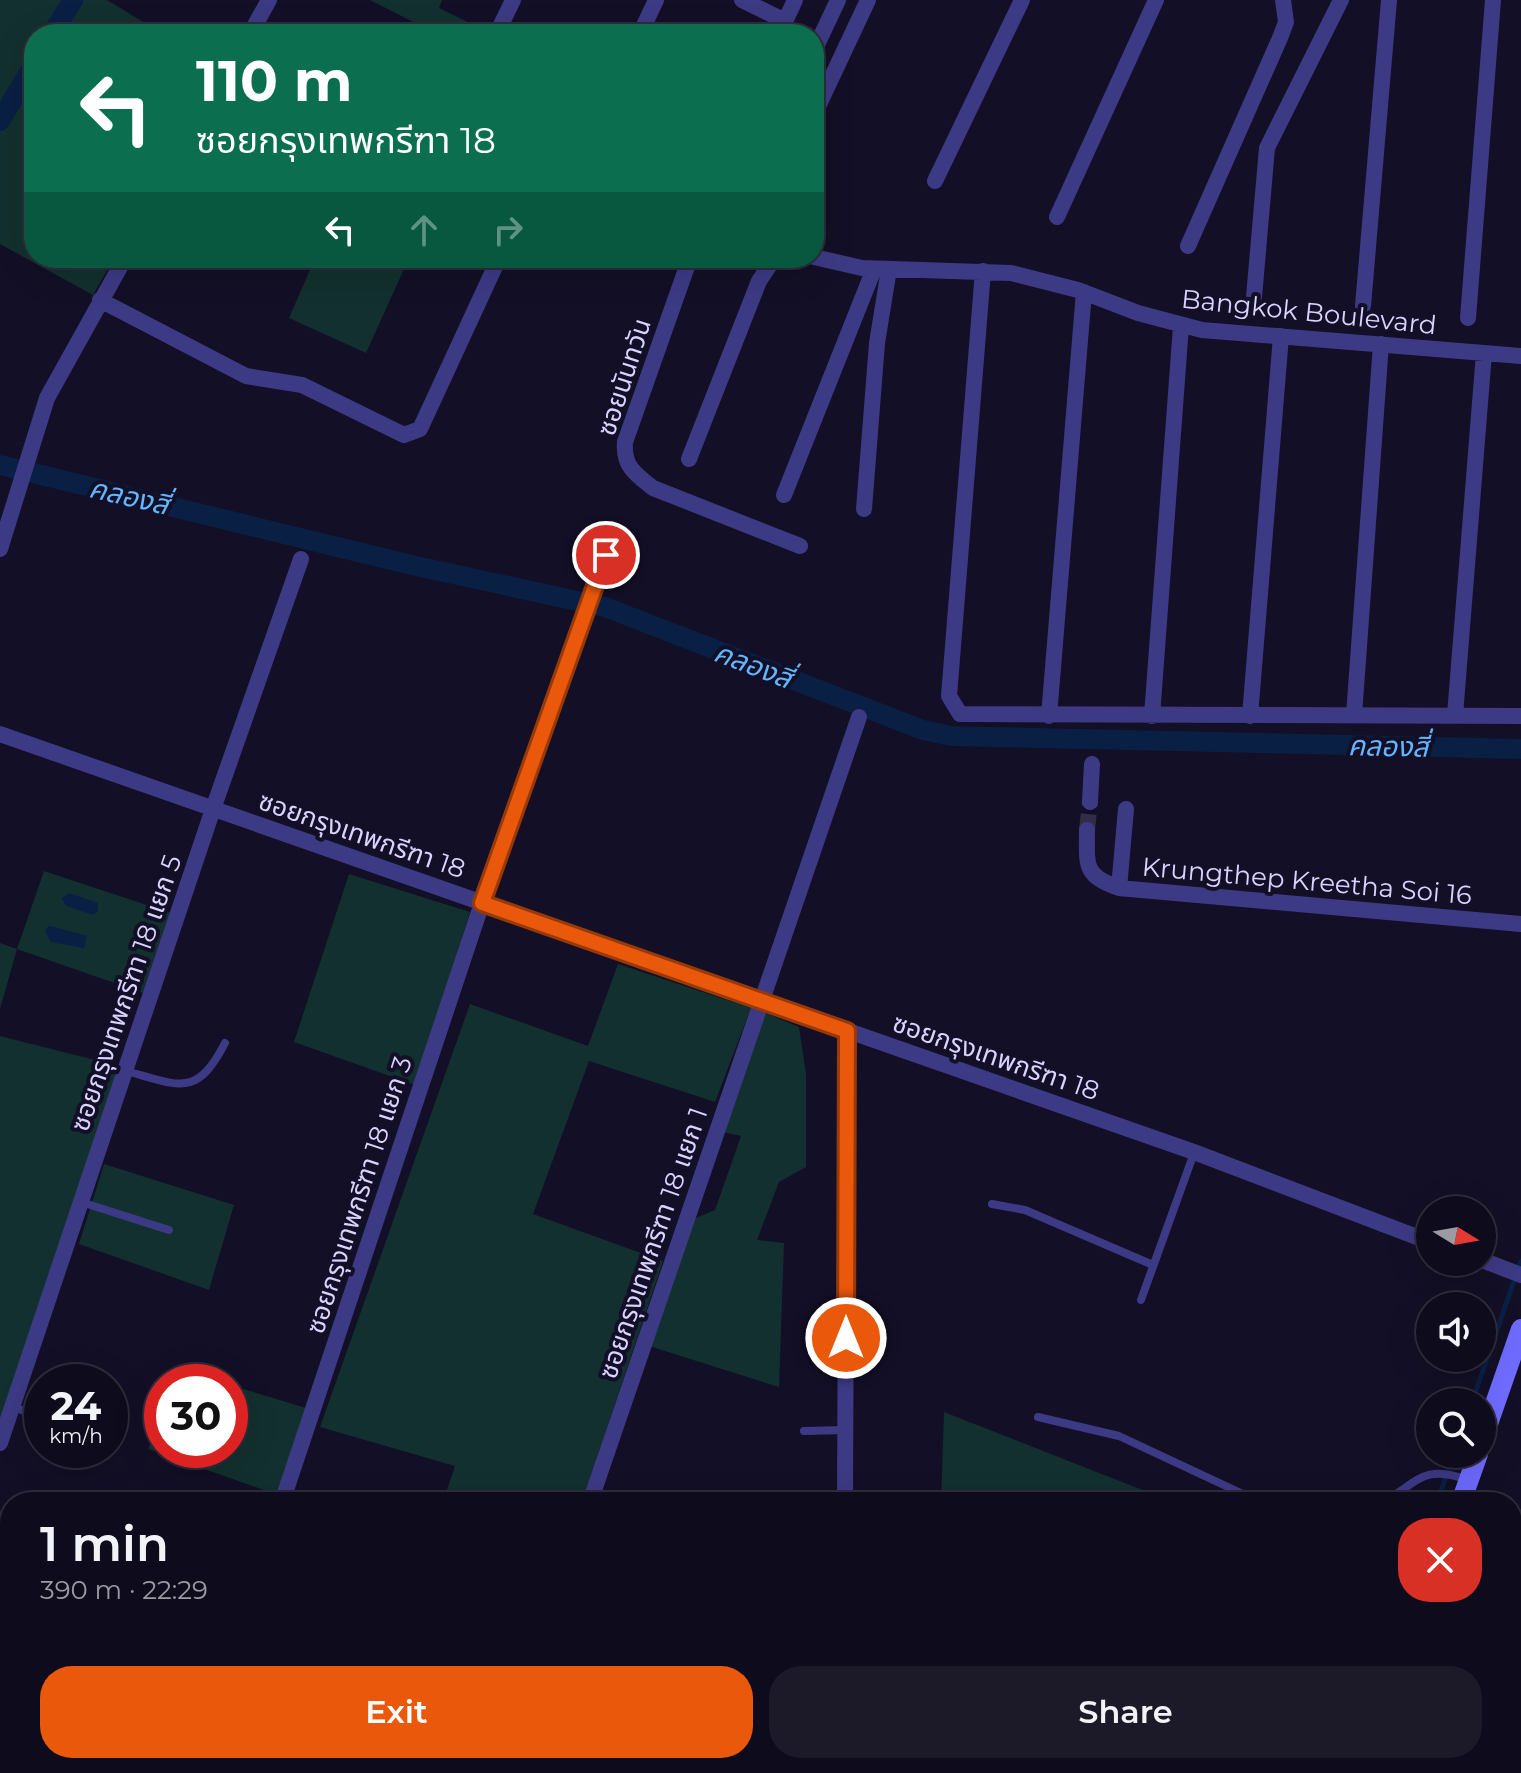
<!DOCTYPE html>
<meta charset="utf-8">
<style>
body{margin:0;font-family:Montserrat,"Noto Sans Thai",sans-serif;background:#1c1929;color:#f1f3f6;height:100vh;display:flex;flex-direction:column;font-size:30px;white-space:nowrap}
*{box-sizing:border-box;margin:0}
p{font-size:26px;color:#9b9ba3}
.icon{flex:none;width:44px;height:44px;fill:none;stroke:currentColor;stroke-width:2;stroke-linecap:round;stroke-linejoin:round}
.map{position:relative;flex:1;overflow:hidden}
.drawer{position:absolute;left:0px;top:1492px;width:1522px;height:282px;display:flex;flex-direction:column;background:#0e0b1c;border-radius:32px 32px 0 0;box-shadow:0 8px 32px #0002,0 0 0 2px #2e2b3b}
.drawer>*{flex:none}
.banner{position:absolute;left:24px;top:24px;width:800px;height:244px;border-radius:32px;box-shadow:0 8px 32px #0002,0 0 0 2px #2e2b3b;background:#0b6e4f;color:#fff;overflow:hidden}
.needle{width:52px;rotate:101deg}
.buttons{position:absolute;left:1416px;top:1196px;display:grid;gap:16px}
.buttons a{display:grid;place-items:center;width:80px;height:80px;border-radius:50%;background:#0e0b1c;box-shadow:0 8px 32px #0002,0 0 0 2px #2e2b3b;font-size:40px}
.speed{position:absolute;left:24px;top:1364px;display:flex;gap:16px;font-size:40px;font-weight:700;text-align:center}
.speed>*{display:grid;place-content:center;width:104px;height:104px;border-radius:50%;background:#0e0b1c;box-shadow:0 8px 32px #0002,0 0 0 2px #2e2b3b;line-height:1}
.speed small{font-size:20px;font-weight:400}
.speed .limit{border:12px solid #d22;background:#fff;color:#111}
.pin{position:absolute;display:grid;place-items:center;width:68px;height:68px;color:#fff;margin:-34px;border:4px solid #fff;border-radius:50%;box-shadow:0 2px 8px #0007}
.me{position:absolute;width:88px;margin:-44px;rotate:0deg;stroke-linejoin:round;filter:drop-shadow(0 0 6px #0008)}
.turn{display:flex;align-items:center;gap:28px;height:168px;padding:0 40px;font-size:36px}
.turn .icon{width:104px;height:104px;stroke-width:2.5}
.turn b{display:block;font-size:56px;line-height:68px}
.lanes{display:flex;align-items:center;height:76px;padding:0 40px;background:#0003;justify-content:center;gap:40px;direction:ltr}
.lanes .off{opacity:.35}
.round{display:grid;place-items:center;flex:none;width:84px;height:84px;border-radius:32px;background:#1c1929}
.overview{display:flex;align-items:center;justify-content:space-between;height:136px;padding:0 40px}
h1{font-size:48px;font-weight:600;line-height:60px}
.action{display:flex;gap:16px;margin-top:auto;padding:16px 40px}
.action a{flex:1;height:92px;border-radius:32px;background:#ea580c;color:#fff;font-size:32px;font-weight:600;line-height:92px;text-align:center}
.action a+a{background:#1c1929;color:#f1f3f6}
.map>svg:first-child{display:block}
</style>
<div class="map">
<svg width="1521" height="1773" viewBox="0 0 1521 1773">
<rect width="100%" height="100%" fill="#130f26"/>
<path fill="#12302f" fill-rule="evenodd" d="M0,0h107l56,34h-129v224h80l-21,37 -93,-51z
M370,0h72l-3,8 53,26h-72l3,-7z
M315,258h94l-43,95 -77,-35z
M44,871l130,43 -28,80 -129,-45 -17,60v-66l17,6zM49,926l37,10 -2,12 -39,-16z
M349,874l121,38 -55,173 -121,-43z
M618,964l133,44 -36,94 -126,-41 -56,153 130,47 -81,241h-139l12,-36 -135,-39 150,-423 118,42z
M763,1012l36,15 7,47v93l-27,15 -22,58 27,3 -5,144 -130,-41 44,-127 22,-9 26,-74 -18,-4z
M0,1036l119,30 -119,362z
M104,1164l130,41 -25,85 -130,-46z
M180,1369l41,13h-46z
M230,1385l76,23 -28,87 -130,-46 14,-35v36h68z
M944,1412l229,90h-232z
M0,1585l10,2v96l-10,-3z
M1512,1641l9,3v92l-9,26z
M0,1695l10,3v66h179l-3,9h-186z
M509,1764h257v9h-260z
M1132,1764h196l-3,9h-169z"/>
<path fill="#0a1f44" d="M69,893l29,10v8l-5,4 -27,-9 -4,-8z
M49,926l38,10 -3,12 -33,-6 -6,-11z"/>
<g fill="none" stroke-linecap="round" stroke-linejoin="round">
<path stroke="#0a1f44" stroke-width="5" d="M1472,1402l49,-141
M1437,1502l17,-48
M1343,1773l3,-9"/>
<path stroke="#0a1f44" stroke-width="20" d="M52,34l21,-34
M0,121l34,-57
M0,465l416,101 189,41 318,123 28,6 570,13"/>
<path stroke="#312d47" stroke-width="16" stroke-dasharray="16 8" stroke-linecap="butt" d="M1087,830l3,-28"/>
<path stroke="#3d3a85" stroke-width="8" d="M126,1071c53,14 70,28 99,-28
M81,1202l88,28
M992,1204l33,6 128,55
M1141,1300l53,-147
M13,1407l29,10
M1038,1417l81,19 141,66
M804,1431l41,-1
M110,1439l7,2
M226,1501l2,1
M1383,1502c35,-19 40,-39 85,-22"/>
<path stroke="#3d3a85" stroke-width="16" d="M742,0l43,21
M499,29l14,-29
M250,34l19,-34
M640,34l16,-34
M779,34l16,-34
M814,51l24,-51
M814,115l54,-115
M935,181l87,-181
M1057,217l99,-217
M1188,246l92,-208 6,-16 -3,-22
M814,257l48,11 149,5 67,17 60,23 64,17 319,26
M690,258l-65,184c-2,24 10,32 28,46l147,58
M983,271l-34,425 11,18 561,2
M1254,297l13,-149 74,-148
M100,300l146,76 56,9 102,50 16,-6 79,-171
M1363,306l26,-306
M1468,318l25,-318
M689,459l70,-178 12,-18 8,-5
M784,495l90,-226
M864,509l13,-166 12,-74
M0,549l47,-151 78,-140
M1354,715l27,-371
M1455,715l29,-362
M1049,716l35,-424
M1152,716l29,-390
M1250,716l31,-380
M0,734l1194,418 236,90
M1090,802l2,-38
M1126,809l-7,79 402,36
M1087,830c0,36 -4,45 32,58
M1482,1260l39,15
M0,1443l213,-634 88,-250
M282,1502l200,-599 131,-371
M590,1502l269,-785
M845,1502l2,-471
M0,1687l10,4
M228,1764l28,9
M846,1764v9
M192,1773l3,-9
M498,1773l3,-9
M1515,1773l6,-16"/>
<path stroke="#6f6bff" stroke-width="20" d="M1482,1441l39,-112
M1461,1502l17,-48
M1367,1773l3,-9"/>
</g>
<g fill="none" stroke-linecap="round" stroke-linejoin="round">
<defs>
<path id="route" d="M606,555l-124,348 365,128 -1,307"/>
</defs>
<use href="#route" stroke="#983908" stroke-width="20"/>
<use href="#route" stroke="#ea580c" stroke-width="14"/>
</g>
<g text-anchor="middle" stroke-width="8" stroke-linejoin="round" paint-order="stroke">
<g font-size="26" fill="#d9d4ff" stroke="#130f26">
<text transform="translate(1309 312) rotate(6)" y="9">Bangkok Boulevard</text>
<text transform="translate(624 377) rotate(-72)" y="9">ซอยนันทวัน</text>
<text transform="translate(362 835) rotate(19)" y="9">ซอยกรุงเทพกรีฑา 18</text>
<text transform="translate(1307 881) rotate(5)" y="9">Krungthep Kreetha Soi 16</text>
<text transform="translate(126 993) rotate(-71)" y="9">ซอยกรุงเทพกรีฑา 18 แยก 5</text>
<text transform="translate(996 1057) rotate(19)" y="9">ซอยกรุงเทพกรีฑา 18</text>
<text transform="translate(359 1195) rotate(-72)" y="9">ซอยกรุงเทพกรีฑา 18 แยก 3</text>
<text transform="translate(653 1243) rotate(-71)" y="9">ซอยกรุงเทพกรีฑา 18 แยก 1</text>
</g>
<g font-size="28" font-style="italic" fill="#62b6ff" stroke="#130f26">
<text transform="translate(129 496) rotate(13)" y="10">คลองสี่</text>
<text transform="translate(753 665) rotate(21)" y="10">คลองสี่</text>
<text transform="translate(1388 746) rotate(1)" y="10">คลองสี่</text>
</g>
</g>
</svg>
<div class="buttons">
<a><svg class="needle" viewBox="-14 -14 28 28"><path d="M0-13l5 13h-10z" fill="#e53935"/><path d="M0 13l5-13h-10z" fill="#9b9ba3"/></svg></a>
<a><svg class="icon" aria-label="sound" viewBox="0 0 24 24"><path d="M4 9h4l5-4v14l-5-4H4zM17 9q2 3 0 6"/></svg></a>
<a><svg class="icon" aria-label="search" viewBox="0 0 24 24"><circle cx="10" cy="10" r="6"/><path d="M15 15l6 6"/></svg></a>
</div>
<div class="speed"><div>24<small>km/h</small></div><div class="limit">30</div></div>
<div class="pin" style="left:606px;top:555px;background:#d93025"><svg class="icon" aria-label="arrive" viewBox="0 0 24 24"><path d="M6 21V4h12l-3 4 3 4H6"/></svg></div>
<svg class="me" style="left:846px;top:1338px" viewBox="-20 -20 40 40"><circle r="17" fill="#ea580c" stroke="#fff" stroke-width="3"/><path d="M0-11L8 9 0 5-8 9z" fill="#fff"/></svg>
<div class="banner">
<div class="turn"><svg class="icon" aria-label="left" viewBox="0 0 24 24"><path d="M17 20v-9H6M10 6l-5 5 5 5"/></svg><div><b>110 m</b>ซอยกรุงเทพกรีฑา 18</div></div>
<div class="lanes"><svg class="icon" aria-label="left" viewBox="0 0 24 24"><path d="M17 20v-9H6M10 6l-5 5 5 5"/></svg><svg class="icon off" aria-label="ahead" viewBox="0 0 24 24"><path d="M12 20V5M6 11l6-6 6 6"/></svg><svg class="icon off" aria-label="right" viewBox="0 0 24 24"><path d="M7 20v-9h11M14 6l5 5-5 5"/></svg></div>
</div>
<section class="drawer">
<div class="overview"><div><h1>1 min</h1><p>390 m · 22:29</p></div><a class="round" style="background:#d93025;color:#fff"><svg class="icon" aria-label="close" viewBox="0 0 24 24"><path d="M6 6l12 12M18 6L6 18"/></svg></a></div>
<div class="action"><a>Exit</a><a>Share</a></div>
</section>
</div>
